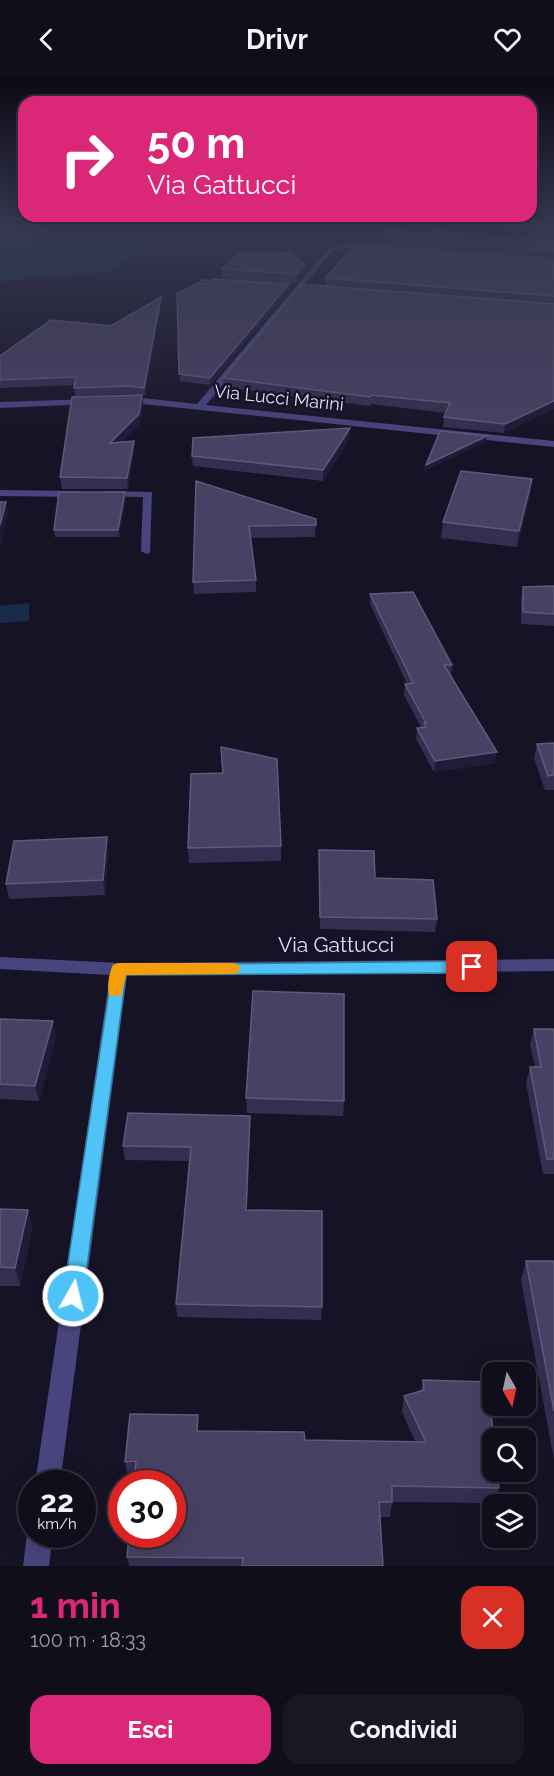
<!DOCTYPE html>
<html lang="it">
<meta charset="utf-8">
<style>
body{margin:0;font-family:Raleway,sans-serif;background:#1a1725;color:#f1f3f6;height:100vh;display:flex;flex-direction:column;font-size:22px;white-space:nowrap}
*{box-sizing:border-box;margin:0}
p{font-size:20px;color:#9c9ca3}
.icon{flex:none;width:33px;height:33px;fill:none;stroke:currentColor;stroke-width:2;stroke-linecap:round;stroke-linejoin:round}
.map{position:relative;height:1488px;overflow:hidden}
.sheet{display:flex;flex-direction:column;background:#110e1c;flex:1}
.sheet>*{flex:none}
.guide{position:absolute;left:18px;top:18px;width:519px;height:126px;border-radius:18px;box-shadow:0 6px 24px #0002,0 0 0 2px #302e3b;background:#db2777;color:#fff;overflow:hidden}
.needle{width:39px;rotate:171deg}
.fabs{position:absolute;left:482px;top:1284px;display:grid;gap:12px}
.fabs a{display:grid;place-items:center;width:54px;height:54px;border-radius:12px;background:#110e1c;box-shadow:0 6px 24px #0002,0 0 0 2px #302e3b;font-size:30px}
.speed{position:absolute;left:18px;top:1392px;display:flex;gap:12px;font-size:30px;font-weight:700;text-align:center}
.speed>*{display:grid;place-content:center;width:78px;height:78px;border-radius:50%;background:#110e1c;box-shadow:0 6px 24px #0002,0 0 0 2px #302e3b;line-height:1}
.speed small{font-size:15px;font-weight:400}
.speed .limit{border:9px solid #d22;background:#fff;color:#111}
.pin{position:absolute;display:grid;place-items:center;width:51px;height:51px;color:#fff;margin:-26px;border-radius:12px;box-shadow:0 3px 9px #0006}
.me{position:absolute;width:66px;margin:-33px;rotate:8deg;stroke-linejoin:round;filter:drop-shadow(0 0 4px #0008)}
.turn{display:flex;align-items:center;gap:21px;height:126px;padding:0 30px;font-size:27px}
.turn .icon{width:78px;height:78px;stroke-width:2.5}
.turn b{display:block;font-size:42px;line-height:51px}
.round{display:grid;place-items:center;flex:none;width:63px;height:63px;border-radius:18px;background:#1a1725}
.overview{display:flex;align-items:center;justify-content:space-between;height:102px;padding:0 30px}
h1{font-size:36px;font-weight:700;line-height:45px;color:#db2777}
.button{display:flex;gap:12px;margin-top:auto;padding:12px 30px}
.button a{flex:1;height:69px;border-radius:18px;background:#db2777;color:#fff;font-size:24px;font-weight:700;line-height:69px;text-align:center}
.button a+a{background:#1a1725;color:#f1f3f6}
header{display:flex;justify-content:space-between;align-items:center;height:78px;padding:0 30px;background:#110e1c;font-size:27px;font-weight:700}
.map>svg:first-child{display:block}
</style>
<header><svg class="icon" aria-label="back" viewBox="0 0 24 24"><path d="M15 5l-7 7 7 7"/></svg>Drivr<svg class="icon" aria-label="heart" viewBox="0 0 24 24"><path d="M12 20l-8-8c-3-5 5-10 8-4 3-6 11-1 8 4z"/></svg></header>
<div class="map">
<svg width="554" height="1488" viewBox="0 0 554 1488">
<rect width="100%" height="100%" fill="#171326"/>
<path fill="#182b4a" d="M0,150h296l-139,10 -47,34 -110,9z
M29,525v18l-29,2v-17z"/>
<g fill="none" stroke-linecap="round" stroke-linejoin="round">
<path fill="#48447e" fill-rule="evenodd" d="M347,166l31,4 -3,2 -28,-2 -15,3 -126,154 348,36v6l-430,-45 -4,-3 4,-3 73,8 131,-155z
M199,201l32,1 3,2 -3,2 -30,-2z
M94,321v4l-3,1 -91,4v-6z
M0,412l78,1 5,3 -5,3 -78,-1z
M105,413l47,1 -2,61 -4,1 -5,-3 2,-54 -42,-1 -1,-2z
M0,879l119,6 435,-4v12l-427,4 -67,509h-25l75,-509 -110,-6z
M31,1447l1,9h21l-4,32h-26l4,-32z"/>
</g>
<path fill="#362e51" d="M428,156l126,7v18l-191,-15 1,-8z
M554,182v44l-229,-19v-7z
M222,191l82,5 -8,10 -74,-6z
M208,206h81l-1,7 -78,94 -30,-4 -3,-87z
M161,226l-16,91 -15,-1 -55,2 -1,-11 -74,3v-32l111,-30z
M554,226l-50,129 -61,-6 1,-10 2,-4 -75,-9 -1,2 -147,-19v-9z
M142,317l1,11 -4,18 -17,18 12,10 -6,37h-66l-2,-12z
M350,350v10l-27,43 -130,-15 -1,-10z
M532,401l-2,16 -13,52 -76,-9 2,-16z
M196,403l120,38 -1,18 -65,1 6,42v12l-62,2 -1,-12z
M126,421l-7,38h-64l-1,-7z
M554,508v40l-33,-2v-25l2,-12z
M370,516l82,71 -1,11 44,87 -61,9 -18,-33 1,-11 4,-1 -17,-32 1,-11h2l-37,-80z
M554,665v47h-9l-11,-32 3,-14z
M221,669l60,99v15l-92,2 -1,-15 34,-75z
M319,772l56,28 62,41 -2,13 -115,-3z
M108,774l-3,43 -96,4 -3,-15z
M0,941l56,17 -17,65 -39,-2z
M534,951h20v145h-11l-17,-91 4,-16h5l-5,-23z
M246,1020l98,3 -1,15 -96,-3z
M250,1051l-3,81 75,97 -1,13 -144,-3 -1,-13 13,-143 -64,-1 -2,-14z
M0,1131l28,1 4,19 -12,57h-20z
M526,1183h28v199l-33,-180z
M423,1302l76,108 -4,15 -103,-1 -2,15h-10l3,49h-254l-2,-9 7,-80h-6l-3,-15 74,-31 106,9 110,1 -13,-29 2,-16 17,-5z"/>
<path fill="#221b38" d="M305,186l-1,10 -8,10v-10z
M289,206l-1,7 -78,94v-7z
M161,219v7l-16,91 -1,-7z
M142,317l1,11 -4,18 -28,30 -1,-11z
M554,323v8l-50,24 1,-9z
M350,350v10l-27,43v-11z
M487,358l-1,6 -61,29 1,-6z
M134,363v11l-6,37 -1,-11z
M532,401l-2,16 -13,52 2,-16z
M125,414l1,7 -7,38 -1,-7z
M6,424l2,13 -8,33v-23z
M497,674l-2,11 -61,9 1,-11z
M107,759l1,15 -3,43 -2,-15z
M53,943l3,15 -17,65 -4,-15z
M250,1038v13l-4,94v-13z
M28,1132l4,19 -12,57 -5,-18z
M198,1337l1,16h-2z"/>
<path fill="#484163" stroke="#60597b" stroke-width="1.5" d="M392,153l36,3 2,-3 124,10v10l-190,-15 2,-2z
M356,166l198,16v36l-229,-18z
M291,175l14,11 -9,10 -74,-5 17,-15z
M214,201l75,5 -79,94 -31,-4 -2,-80 22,-11 9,1z
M301,206l253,20v97l-49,23 -61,-7 6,-14 -79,-8 -1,2 -147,-19z
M161,219l-17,91 -15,-2 -55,2 2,-11 -76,3v-24l51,-36 60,6z
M142,317l-3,19 -29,29 24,-2 -7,37 -67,-1 12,-80z
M350,350l-27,42 -131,-14 1,-18z
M440,353l47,5 -61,29z
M461,393l71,8 -13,52 -76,-9z
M196,403l120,38v6l-67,1 7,54 -63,2z
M59,414h66l-7,38h-64z
M0,424h6l-6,23z
M554,508v28l-31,-2v-25z
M413,514l39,73h-8l53,87 -62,9 -18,-33 9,-1 -2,-4h2l-21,-39 8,-1 -43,-89z
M554,665v32l-6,1 -11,-32z
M221,669l56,12 4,87 -93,2 3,-74 32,-1z
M107,759l-4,43 -97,4 8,-43z
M319,772l55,1 1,27 58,2 4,39 -117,-2z
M253,913l91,3v107l-98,-3z
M0,941l53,2 -18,65 -35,-2z
M534,951h20v130h-7l-17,-92h11z
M128,1035l122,3 -4,94 76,1v96l-146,-3 15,-157 -68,-1z
M0,1131l28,1 -13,58 -15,-1z
M526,1183h28v150z
M423,1302l64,2 7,56h-2v34h5l2,16 -107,-2v16h-13l4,64h-141l1,-8 -116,-1 2,-23h43v-50h-38l2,-23 -11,1 5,-48 68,1 -1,16 107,1 1,8 121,2 -22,-46 20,-6z"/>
<linearGradient id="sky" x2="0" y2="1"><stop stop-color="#0d0a15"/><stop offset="0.42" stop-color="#363952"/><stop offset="1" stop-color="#363952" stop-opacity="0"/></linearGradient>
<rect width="554" height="359" fill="url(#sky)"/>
<path fill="#4fc3f7" stroke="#337fa1" stroke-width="1.5" d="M472,883l6,2 2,4 -2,4 -6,2 -346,2 -43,321 -3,7 -7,3 -7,-3 -3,-7 50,-331z"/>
<path fill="#f59e0b" d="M118,885h114l6,1 2,4 -2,5 -6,1 -106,1 -5,21h-11c-4,-7 -1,-23 3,-31z"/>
<g text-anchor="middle" stroke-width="5" stroke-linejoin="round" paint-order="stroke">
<g font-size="18" fill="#e0dcfa" stroke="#171326">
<text transform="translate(279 320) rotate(6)" y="6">Via Lucci Marini</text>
</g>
<g font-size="21" fill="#e0dcfa" stroke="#171326">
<text x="336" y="874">Via Gattucci</text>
</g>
</g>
</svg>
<div class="fabs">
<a><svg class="needle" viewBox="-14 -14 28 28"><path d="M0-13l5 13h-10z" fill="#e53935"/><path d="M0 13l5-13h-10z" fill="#9c9ca3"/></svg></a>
<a><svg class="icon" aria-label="search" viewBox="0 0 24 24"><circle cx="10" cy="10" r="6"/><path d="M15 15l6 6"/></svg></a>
<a><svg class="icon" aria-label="layers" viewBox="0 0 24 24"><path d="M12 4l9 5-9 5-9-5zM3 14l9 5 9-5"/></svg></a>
</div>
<div class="speed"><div>22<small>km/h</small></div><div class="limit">30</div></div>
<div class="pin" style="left:472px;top:889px;background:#d93025"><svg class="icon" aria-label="arrive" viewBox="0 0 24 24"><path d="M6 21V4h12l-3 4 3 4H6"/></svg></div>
<svg class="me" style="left:73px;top:1218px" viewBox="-20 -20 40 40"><circle r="17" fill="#4fc3f7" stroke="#fff" stroke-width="3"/><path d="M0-11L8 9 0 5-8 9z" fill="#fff"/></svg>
<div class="guide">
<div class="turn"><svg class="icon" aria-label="right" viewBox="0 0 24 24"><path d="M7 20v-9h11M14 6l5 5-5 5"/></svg><div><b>50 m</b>Via Gattucci</div></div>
</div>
</div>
<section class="sheet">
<div class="overview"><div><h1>1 min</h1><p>100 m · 18:33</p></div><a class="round" style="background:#d93025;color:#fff"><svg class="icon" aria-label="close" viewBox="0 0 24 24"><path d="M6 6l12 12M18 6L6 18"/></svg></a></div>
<div class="button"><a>Esci</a><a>Condividi</a></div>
</section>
